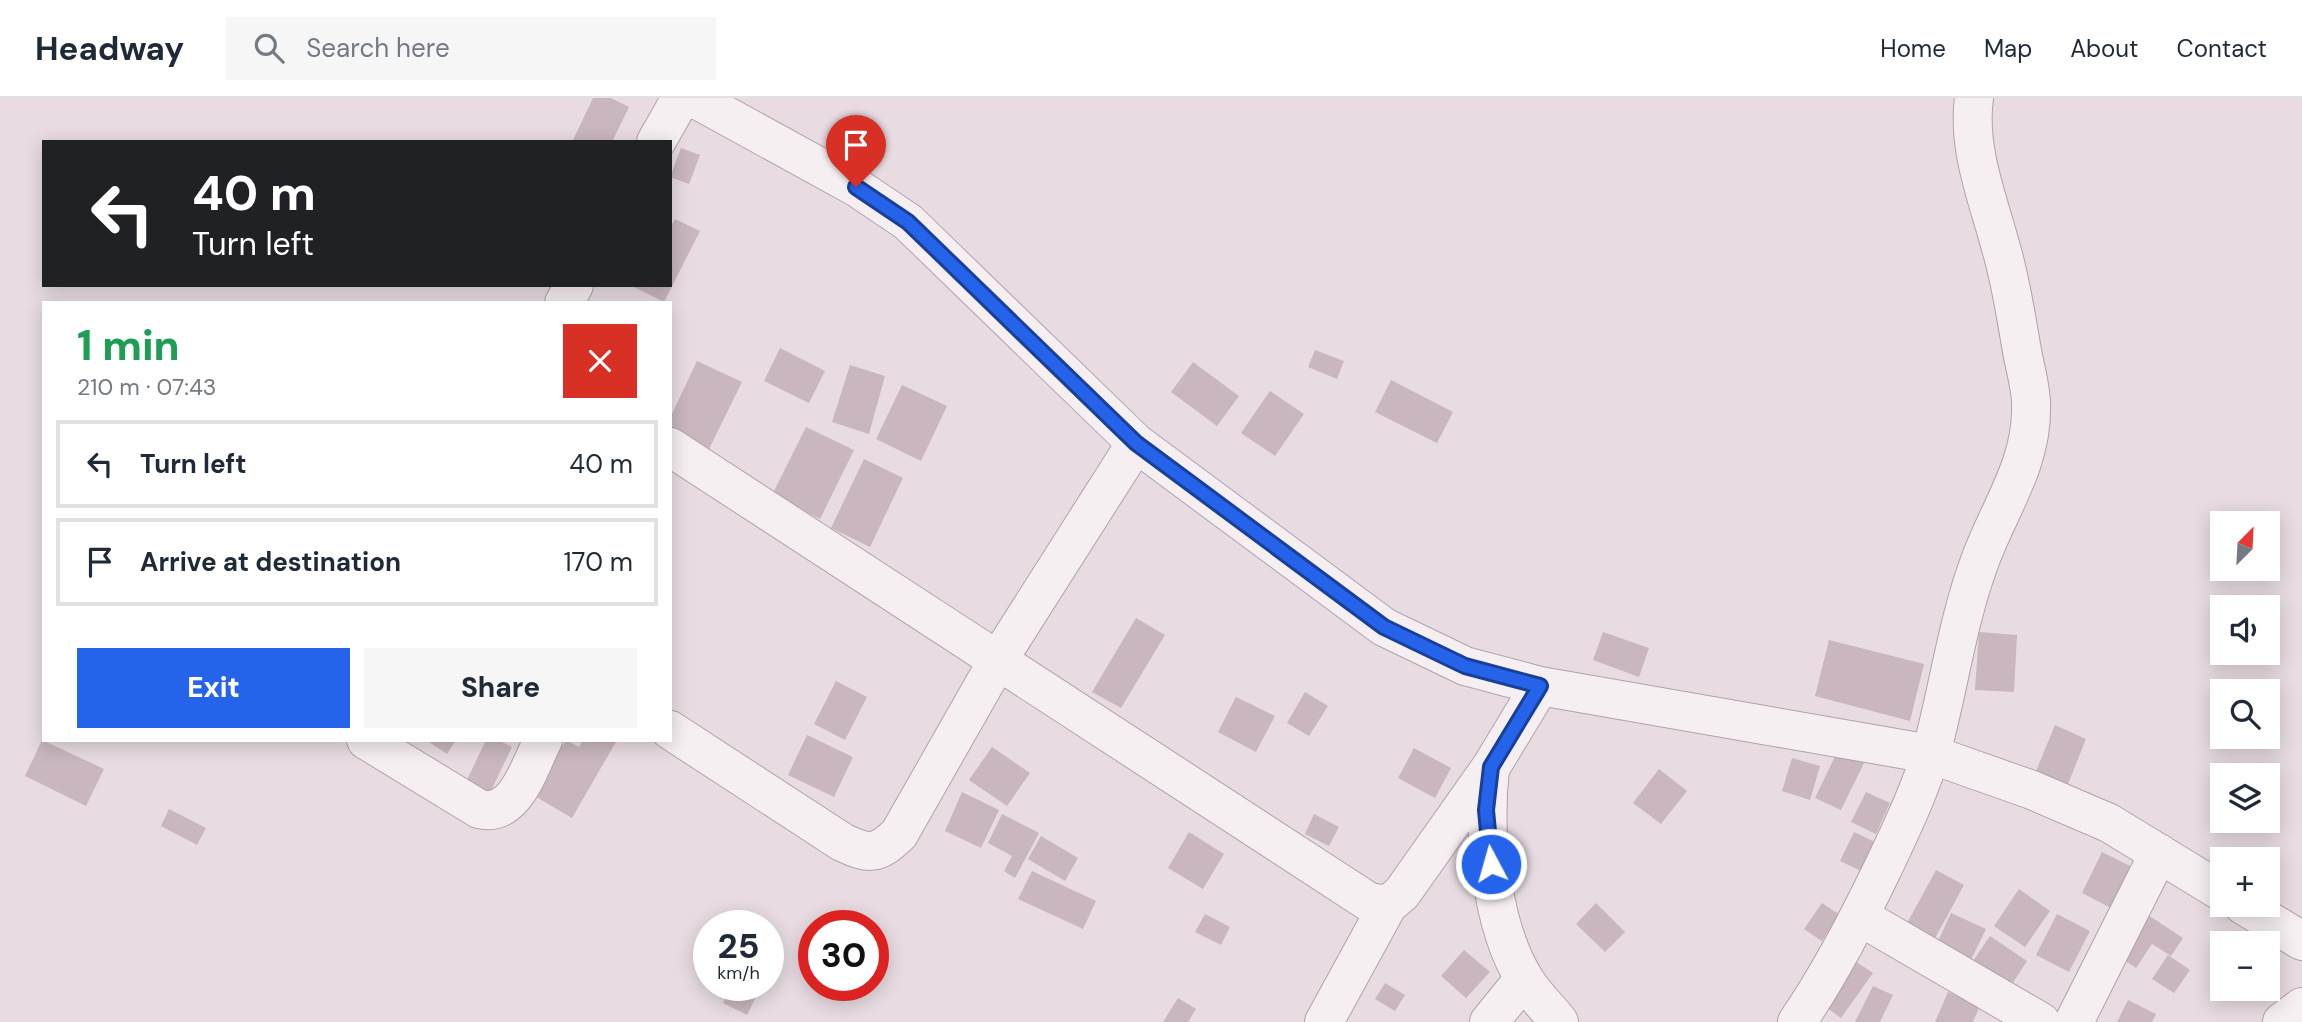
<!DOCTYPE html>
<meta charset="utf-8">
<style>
body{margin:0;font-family:"DM Sans",sans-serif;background:#f6f6f7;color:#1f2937;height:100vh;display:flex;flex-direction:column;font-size:26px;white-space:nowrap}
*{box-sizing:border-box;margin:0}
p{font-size:23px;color:#747a83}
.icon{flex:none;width:38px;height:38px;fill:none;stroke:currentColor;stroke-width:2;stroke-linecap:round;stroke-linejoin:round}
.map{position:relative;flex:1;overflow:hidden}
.sheet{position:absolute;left:42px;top:203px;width:630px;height:441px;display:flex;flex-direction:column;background:#fff;border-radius:0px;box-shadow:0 4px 18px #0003}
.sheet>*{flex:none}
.top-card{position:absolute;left:42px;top:42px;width:630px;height:147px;border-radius:0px;box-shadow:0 4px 18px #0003;background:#202124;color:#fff;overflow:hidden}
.needle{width:46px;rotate:24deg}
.fabs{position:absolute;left:2210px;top:413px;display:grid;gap:14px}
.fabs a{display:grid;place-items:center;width:70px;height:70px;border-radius:0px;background:#fff;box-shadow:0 4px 18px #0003;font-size:35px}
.speed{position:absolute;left:693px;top:812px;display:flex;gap:14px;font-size:35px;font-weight:700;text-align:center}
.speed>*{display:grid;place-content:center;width:91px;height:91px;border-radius:50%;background:#fff;box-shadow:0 4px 18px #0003;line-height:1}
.speed small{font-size:18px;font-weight:400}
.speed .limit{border:10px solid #d22;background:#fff;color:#111}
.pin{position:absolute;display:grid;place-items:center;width:60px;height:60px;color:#fff;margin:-72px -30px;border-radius:50% 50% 50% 0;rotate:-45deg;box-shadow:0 0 7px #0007}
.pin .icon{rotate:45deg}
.me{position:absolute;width:77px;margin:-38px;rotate:354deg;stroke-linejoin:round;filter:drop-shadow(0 0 5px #0008)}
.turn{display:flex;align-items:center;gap:24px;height:147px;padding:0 35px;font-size:32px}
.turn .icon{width:91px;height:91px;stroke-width:2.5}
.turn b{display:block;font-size:49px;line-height:60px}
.round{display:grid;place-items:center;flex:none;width:74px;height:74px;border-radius:0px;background:#f6f6f7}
.head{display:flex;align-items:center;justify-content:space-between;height:119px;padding:0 35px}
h1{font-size:42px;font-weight:800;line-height:52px;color:#1e9e55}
.cta{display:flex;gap:14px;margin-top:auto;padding:14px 35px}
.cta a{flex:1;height:80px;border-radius:0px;background:#2563eb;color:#fff;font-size:28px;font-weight:800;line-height:80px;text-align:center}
.cta a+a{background:#f6f6f7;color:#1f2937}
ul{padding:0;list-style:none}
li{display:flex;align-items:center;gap:21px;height:88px;margin:0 14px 10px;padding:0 21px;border:4px solid #e0e1e3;border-radius:0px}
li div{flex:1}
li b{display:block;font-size:26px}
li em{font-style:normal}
header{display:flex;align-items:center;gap:42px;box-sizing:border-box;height:98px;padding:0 35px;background:#fff;border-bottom:2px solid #e0e1e3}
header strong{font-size:33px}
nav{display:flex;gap:38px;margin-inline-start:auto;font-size:24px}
.search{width:490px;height:63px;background:#f6f6f7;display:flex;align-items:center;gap:18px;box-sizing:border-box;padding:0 24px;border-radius:0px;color:#747a83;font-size:26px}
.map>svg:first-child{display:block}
</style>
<header>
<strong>Headway</strong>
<div class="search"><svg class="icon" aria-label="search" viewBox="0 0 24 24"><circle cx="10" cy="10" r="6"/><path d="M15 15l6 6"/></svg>Search here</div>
<nav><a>Home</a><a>Map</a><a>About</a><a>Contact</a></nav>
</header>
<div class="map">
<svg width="2302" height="924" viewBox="0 0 2302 924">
<rect width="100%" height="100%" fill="#e8dce2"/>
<path fill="#c9b6be" d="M593,0h18l18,9 -17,35h-40z
M681,50l19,7 -11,29 -19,-7z
M675,121l25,12 -36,71 -34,-17h40v-57z
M780,250l45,23 -16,32 -45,-22z
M1315,252l29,11 -7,18 -29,-12z
M697,263l45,21 -34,69 -38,-18v-15z
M1193,264l46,34 -22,30 -46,-34z
M850,267l35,11 -16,58 -37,-12z
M1391,282l62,32 -16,31 -62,-31z
M902,287l45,21 -26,55 -45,-22z
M1270,293l34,23 -29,42 -34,-23z
M806,329l48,23 -34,69 -48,-24z
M864,361l39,19 -33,69 -39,-19z
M1136,520l29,17 -44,73 -29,-16z
M1603,534l46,16 -10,29 -46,-17z
M1979,534l38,3 -3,57 -39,-2z
M1829,542l95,24 -14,57 -95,-25z
M836,583l31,16 -22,43 -31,-16z
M1305,594l23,14 -19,30 -22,-13z
M1236,599l39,19 -19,36 -38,-20z
M2055,627l31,14 -20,50 -32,-13z
M807,637l46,22 -19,40 -46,-22z
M42,642l62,29 -18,37 -61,-30z
M426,642h30l-9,14z
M486,642h12l14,7 -23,48 -24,-11z
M566,642l13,7 4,-7h34l-45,78 -39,-23z
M1840,648l26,13 -25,51 -26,-12z
M992,649l38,26 -23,33 -38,-26z
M1414,650l37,20 -16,30 -37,-20z
M1792,660l28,8 -10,34 -28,-9z
M1659,671l28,22 -26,33 -28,-21z
M962,694l37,18 -18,38 -36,-17z
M1866,694l24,11 -14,31 -25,-12z
M169,711l37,19 -9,17 -36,-19z
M1002,716l37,19 -24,45 -11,-7 8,-15 -24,-13z
M1314,716l25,13 -10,19 -24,-12z
M1189,734l35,22 -21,35 -35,-21z
M1854,734l23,11 -14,29 -23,-11z
M1041,738l37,22 -13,23 -37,-22z
M2102,754l32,16 -21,41 -31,-16z
M1936,772l28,15 -31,57 -28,-15z
M1032,773l64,30 -13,28 -65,-30z
M2019,791l31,22 -25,36 -31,-21z
M1596,805l29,29 -20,20 -29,-28z
M1822,805l18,12 -18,26 -18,-12z
M2139,811l44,29 -12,18 -19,-12 -16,24 -24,-16z
M1951,815l35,16 -18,37 -34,-16z
M1205,816l25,13 -9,18 -26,-13z
M2057,816l33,17 -21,41 -33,-17z
M1990,838l37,25 -22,34 -38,-25z
M1464,852l26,22 -24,26 -25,-22z
M2168,857l22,15 -16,23 -22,-14z
M1849,859l24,16 -32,45 -22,-16z
M1385,885l20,12 -10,16 -20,-12z
M732,887h30l-15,30 -24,-12z
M1873,888l20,9 -13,27h-25z
M1948,894l32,14 -7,16h-38z
M1178,900l18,11 -8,13h-25z
M2128,902l28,14 -4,8h-35z"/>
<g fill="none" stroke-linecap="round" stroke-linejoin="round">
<defs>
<path id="minor" d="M694,0l162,89 52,35 228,221 248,184 81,39 75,20 390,68 102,36 77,33 113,69
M656,44l25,-44
M564,205l10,-18
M670,349l699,455 19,3 14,-12 89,-126 49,-81
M670,632l172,112c27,13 35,13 57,-8l99,-174 138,-217
M366,642l113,69c37,9 50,-42 64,-69
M1490,671c-7,63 0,155 35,211 9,15 23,28 34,42
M2243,807l59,36
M1859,818l182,106
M1324,924l64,-117
M1489,924l35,-43
M1797,924c33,-48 60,-100 85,-152 18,-38 37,-77 49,-117 18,-65 26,-132 50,-195 20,-53 52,-96 50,-154 0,-17 -6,-36 -9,-53 -6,-34 -11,-70 -21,-103 -13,-49 -34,-99 -27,-150
M2074,924l85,-169
M2282,924l20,-15"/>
</defs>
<use href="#minor" stroke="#b2a1a9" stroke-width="40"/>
<use href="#minor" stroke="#f6eff2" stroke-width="38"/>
</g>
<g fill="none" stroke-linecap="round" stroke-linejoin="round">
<defs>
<path id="route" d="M856,89l52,35 228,221 248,184 81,39 75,20 -49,81 -5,43 5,54"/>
</defs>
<use href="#route" stroke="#184099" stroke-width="18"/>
<use href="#route" stroke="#2563eb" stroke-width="12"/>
</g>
</svg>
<div class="fabs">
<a><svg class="needle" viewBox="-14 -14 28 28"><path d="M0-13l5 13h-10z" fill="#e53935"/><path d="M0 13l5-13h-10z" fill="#747a83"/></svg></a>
<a><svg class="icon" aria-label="sound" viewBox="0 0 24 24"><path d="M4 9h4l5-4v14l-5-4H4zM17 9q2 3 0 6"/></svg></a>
<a><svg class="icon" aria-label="search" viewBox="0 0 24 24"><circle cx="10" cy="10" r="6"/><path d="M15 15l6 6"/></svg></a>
<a><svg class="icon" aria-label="layers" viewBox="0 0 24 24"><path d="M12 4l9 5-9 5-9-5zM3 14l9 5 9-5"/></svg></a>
<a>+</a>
<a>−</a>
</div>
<div class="speed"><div>25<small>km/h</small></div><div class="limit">30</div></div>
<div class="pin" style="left:856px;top:89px;background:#d93025"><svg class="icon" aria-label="arrive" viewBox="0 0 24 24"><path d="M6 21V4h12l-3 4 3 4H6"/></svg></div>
<svg class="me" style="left:1491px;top:766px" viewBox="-20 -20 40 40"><circle r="17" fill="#2563eb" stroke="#fff" stroke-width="3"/><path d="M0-11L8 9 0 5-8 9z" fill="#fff"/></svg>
<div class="top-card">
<div class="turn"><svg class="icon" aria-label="left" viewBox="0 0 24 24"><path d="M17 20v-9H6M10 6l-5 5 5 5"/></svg><div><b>40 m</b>Turn left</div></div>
</div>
<section class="sheet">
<div class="head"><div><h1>1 min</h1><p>210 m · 07:43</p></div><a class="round" style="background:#d93025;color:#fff"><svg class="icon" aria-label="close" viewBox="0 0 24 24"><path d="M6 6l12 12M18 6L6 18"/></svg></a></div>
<ul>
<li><svg class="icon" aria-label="left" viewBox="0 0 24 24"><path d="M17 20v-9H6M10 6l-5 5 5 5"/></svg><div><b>Turn left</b></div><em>40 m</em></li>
<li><svg class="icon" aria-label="arrive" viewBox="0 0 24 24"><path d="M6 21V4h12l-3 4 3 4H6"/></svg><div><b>Arrive at destination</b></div><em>170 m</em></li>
</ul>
<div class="cta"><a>Exit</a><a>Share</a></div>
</section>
</div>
